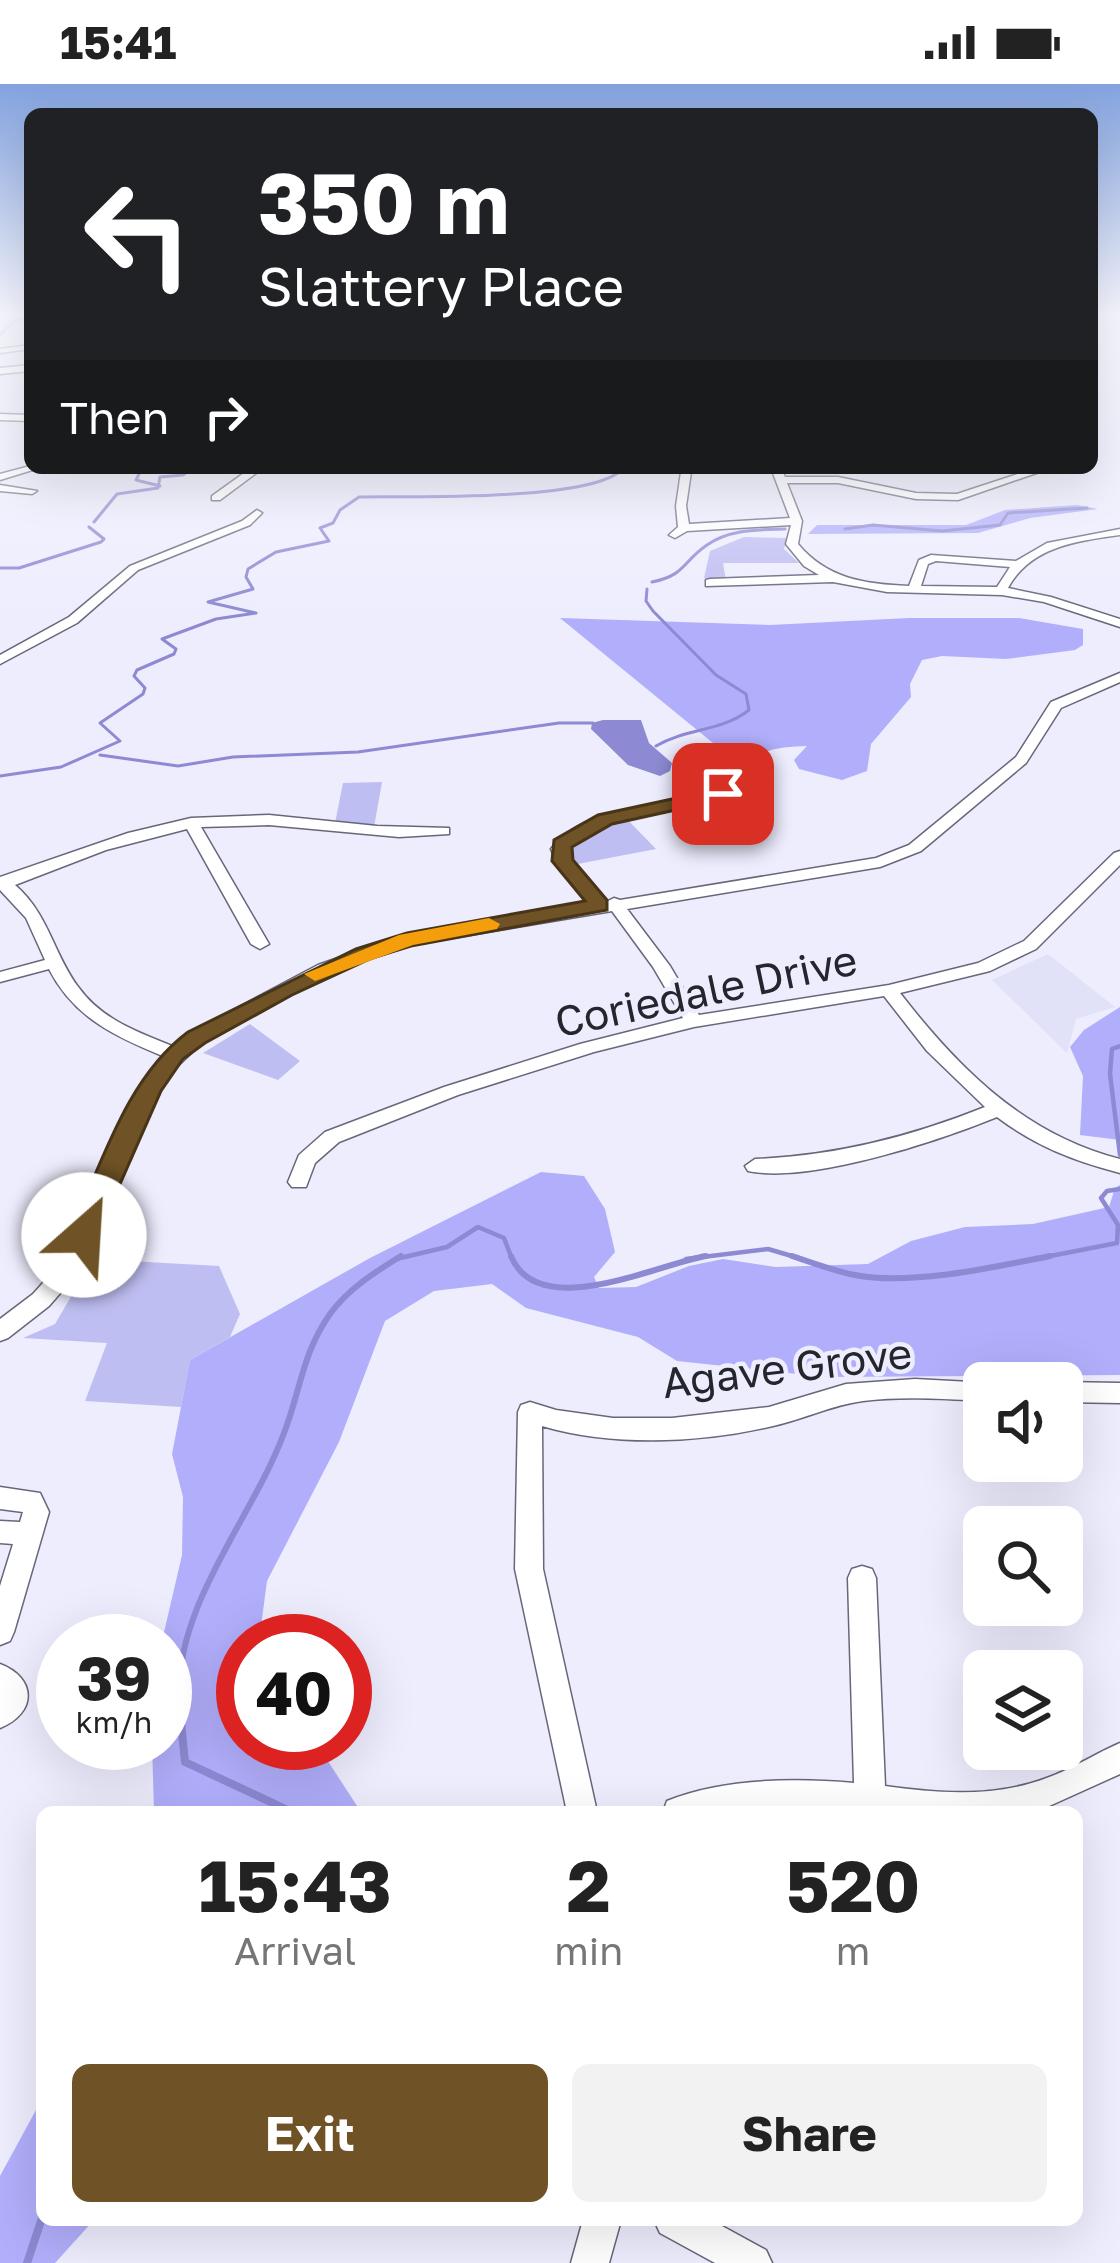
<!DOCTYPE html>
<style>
body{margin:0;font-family:"Golos Text",sans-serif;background:#f2f2f2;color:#222;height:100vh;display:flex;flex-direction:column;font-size:45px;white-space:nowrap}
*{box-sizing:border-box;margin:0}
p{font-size:39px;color:#767676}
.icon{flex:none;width:66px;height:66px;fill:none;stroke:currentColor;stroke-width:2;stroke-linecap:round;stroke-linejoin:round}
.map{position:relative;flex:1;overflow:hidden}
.drawer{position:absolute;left:36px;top:1722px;width:1047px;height:420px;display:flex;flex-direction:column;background:#fff;border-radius:18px;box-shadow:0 12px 48px #0002}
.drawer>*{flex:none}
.banner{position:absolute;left:24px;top:24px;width:1074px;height:366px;border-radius:18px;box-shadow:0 12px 48px #0002;background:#202124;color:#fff;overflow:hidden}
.buttons{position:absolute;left:963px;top:1278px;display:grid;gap:24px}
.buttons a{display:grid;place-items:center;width:120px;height:120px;border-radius:18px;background:#fff;box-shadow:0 12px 48px #0002;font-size:60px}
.speed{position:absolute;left:36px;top:1530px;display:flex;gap:24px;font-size:60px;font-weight:700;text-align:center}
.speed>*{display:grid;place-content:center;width:156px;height:156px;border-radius:50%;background:#fff;box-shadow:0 12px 48px #0002;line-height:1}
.speed small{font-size:30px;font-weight:400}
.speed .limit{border:18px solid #d22;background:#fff;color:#111}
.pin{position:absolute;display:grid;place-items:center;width:102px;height:102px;color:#fff;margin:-51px;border-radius:24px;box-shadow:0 6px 18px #0006}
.me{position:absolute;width:132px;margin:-66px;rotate:26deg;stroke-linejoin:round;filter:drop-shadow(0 0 9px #0008)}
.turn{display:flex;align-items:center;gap:42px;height:252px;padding:0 36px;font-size:54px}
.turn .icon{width:156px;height:156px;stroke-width:2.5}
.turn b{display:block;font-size:84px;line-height:102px}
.then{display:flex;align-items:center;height:114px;padding:0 36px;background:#0003;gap:24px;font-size:45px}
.eta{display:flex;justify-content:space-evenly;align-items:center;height:204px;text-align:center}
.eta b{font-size:72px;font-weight:700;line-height:84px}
.action{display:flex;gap:24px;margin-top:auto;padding:24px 36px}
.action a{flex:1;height:138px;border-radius:18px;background:#6f5225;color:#fff;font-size:48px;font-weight:700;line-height:138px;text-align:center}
.action a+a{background:#f2f2f2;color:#222}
.status{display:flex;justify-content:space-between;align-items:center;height:84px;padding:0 60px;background:#fff;direction:ltr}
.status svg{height:33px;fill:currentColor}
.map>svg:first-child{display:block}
</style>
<div class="status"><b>15:41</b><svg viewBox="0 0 49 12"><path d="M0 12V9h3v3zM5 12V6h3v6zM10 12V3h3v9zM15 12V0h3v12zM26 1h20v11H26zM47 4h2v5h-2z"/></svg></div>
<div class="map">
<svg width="1120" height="2179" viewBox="0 0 1120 2179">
<rect width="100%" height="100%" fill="#ededfe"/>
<path fill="#e1e1f8" d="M1048,870l67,53 -39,12 -9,34 -75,-73z"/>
<path fill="#bfbef2" d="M744,453l43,1 -3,11 15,14h-76l3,18 -22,-3 6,-27z
M382,698l-8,45 -39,-4 8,-40z
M623,731l33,34 -89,17 -6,-22z
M250,940l50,37 -22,19 -75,-27z
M93,1175l126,7 21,48 -10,23 -40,23 -9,47 -96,-6 22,-58 -84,-5 32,-14z"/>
<path fill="#b1aefb" d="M1077,421l21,4 -68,9 -52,15 -170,1 9,-9h149l39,-15z
M560,534l210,7 139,-7h110l64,11v16l-8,5 -69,9 -64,-3 -20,4 -12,24 1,13 -40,47 -4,27 -25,9 -43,-11 -5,-9 13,-14c-18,1 -36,1 -52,11 -12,7 -13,13 -27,15l-15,-29z
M1120,923v133l-40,-5 3,-59 -13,-29 14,-17z
M541,1088l43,4 21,33 10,43 -21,25 5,11 37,-1 53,-21 34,-7 53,8 92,-3 43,-23 54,-14 68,-3 76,-17 6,-19 5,-3v190l-294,2 -149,-16 -39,-24 -112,-29 -34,-24 -58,7 -49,30 -46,121 -72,139 -8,60h-16v102h43l36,9 39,60h-207l-2,-69h13l-3,-102 20,-86 1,-58 -11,-43 18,-94 180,-102z
M42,2015v121h52l-39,43h-55v-87z"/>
<path fill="#8d89d2" d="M603,636h38l8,23 23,20 -2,8 -10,5 -32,-11 -37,-36 1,-6z"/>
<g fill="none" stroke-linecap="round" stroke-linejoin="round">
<path stroke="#8d89d2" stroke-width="3" d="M1,250l12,-12 17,-5
M142,384l-6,12 24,6
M94,438l23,-28 41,-6 2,-11 23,-2 9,-7
M845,445l28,-4 69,6 58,-6 8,-12 79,-5
M0,484h19l82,-26 3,-3 -15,-12
M652,498c34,-7 30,-20 55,-37 23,-16 51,-15 78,-16
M647,505l-1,12 7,10 63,64 30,19 3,16c-28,22 -63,18 -93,36
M100,671l78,11 55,-9 125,-5 201,-29h34
M0,692l61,-9 59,-26 -20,-18 43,-29 2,-6 -11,-12 3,-6 37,-16 2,-5 -14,-10 54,-20 40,-6 -48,-11 45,-13 -7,-12 2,-8 28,-17 53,-11 -9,-13 13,-5 7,-13 19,-13c48,-1 238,5 264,-29"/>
<path stroke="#8d89d2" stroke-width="4.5" d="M1120,962l-8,3 -2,25 10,81
M396,1175l51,-12 31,-20 26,11 8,21
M686,1175l82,-10 34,10
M1035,1175l82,-16 1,-18 -17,-27 6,-7 13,-2"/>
<path stroke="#8d89d2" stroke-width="6" d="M511,1172c27,67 147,8 195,0
M792,1172c21,7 42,15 63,19 56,11 140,-8 195,-19
M179,1612c-2,-94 74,-179 105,-263 17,-44 18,-79 46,-119 18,-25 45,-42 71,-58"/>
<path stroke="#8d89d2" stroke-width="8" d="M178,1609l7,69 107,50
M27,2179l15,-45"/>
<defs>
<path id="minor" d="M30,261v4l-30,4v-4z
M0,330l30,1v6l-30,-1z
M30,382l9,2 -39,12v-6z
M251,384h12l-43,32h-8v-4z
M771,384h10l4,9h53l78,16 41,1 79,-26h15l-93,32 -42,-1 -78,-16h-51l15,38 -4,23c29,35 67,40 111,42l10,-26 12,-5 85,6 31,-18 73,-14v6c-44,6 -90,12 -112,53l43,9 69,22v8l-76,-25 -42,-7 -115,-3 -54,-10 -127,4v-6l4,-1 109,-4 -15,-9 -18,-22 5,-19 -104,6 -12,7 -6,-3 9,-8 -2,-21 5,-34 5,-3 5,3 -5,34 3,18 101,-6zM936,477l74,6 -13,20 -76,-1 7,-22z
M0,401l37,6 -5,3 -32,-3z
M257,426l5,3 -12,12 -112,45 -61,53 -77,41v-9l69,-38 61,-51 112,-45z
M1120,589v9l-59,26 -35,55 -105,88 -41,16 -253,42 43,57 29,49 190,-30 89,-22 46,-22 90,-88 6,-2v14l-84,84 -46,22 -90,22c59,76 125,142 220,166v14c-46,-12 -85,-27 -123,-56 -59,24 -187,67 -249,54l-3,-5 10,-7c80,-3 155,-22 230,-52l-58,-56 -43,-55 -190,31 -100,25 -136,43 -119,47 -24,21 -9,24h-14l-4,-5 11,-27 26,-23 119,-45 136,-43 103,-26 -30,-51 -41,-56 -202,34 -80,28 -126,68 -36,34 -92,200 -27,31 -41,32 -8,3v-22l33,-25 26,-29 91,-193 15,-15c-49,-20 -91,-39 -116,-88l-49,13v-10l45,-12 -19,-42 -26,-28v-13l128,-44 63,-15 78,-3 108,11 72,2v6l-50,3 -130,-12 -68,2 68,117 -9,5 -9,-5 -64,-115 -81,21 -91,35c34,29 39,71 64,103 23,32 61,45 96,59l15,-14 128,-68 83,-29 190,-31 -34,-41 -6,-15c35,-43 90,-38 140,-50 22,-5 43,-13 64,-19l7,4c-56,37 -149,15 -195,66l4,10 35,42 8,-4 6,2 256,-42 33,-13 107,-88 35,-55z
M915,1295l74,4h-5v18c-40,-2 -81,-5 -121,0 -31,4 -59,18 -90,25 -71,17 -160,21 -231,0l1,143 54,243h-30l-52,-243 3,-157 3,-7 9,-3 26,8 57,8h59l97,-11 77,-23z
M1062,1298l58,1v20l-58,-1z
M0,1403l40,6 9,19 -35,120 -4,9 -10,4v-59l13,-42 -13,-1v-22l20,1 3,-10 -23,-3z
M862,1482l10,3 4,9 9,208c57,8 112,12 167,-10 23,-9 45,-23 68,-33v31l-84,38h-373l4,-11c56,-23 128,-23 187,-18l-6,-205 4,-9z
M0,1580c37,14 37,49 0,64z
M583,2136h38l-12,43h-38z
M654,2136h57l55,30 6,13h-57l-55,-30z"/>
<path id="major" d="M30,281v6l-30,3v-6z"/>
</defs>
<use href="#minor" stroke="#67677a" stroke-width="3"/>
<use href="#major" stroke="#67677a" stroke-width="3"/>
<use href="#minor" fill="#fff" fill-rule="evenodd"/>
<use href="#major" fill="#fff" fill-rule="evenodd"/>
</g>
<linearGradient id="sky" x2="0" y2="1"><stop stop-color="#83a3df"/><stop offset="0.43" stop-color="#f7f7ff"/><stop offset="1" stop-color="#f7f7ff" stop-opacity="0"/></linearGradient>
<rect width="1120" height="536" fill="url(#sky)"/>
<path fill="#6f5225" stroke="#483518" stroke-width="3" d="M723,704l7,2v8l-118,26 -40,23 1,13 34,40v10l-196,36 -39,12 -80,37 -87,48 -22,16 -22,32 -67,152h-20l-5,-8c32,-68 56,-156 119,-203l168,-83 51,-16 178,-32 -33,-40 2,-21 44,-25z"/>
<path fill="#f59e0b" d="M489,834l11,6 -3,5 -84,16 -98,36 -11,-7 95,-39z"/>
<g text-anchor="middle" stroke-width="9" stroke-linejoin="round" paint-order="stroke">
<g font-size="42" fill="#25252d" stroke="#ededfe">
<text transform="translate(706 907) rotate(-12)" y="15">Coriedale Drive</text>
<text transform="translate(787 1284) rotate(-7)" y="15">Agave Grove</text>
</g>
</g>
</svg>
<div class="buttons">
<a><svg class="icon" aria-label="sound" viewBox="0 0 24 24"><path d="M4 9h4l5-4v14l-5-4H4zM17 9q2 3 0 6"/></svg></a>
<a><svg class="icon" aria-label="search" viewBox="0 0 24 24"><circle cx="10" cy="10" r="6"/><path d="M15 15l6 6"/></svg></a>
<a><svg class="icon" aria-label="layers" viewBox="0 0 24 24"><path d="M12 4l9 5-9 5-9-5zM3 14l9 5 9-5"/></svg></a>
</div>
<div class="speed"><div>39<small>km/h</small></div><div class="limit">40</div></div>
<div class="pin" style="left:723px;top:710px;background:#d93025"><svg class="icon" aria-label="arrive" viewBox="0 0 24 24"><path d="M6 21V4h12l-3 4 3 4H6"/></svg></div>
<svg class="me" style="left:84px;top:1151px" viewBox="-20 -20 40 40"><circle r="19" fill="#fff"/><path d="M0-13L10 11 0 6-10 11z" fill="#6f5225"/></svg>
<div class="banner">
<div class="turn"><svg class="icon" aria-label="left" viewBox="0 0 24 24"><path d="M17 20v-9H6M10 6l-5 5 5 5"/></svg><div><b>350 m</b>Slattery Place</div></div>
<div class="then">Then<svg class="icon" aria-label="right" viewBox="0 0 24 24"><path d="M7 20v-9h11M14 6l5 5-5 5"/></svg></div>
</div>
<section class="drawer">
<div class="eta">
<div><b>15:43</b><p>Arrival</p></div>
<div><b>2</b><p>min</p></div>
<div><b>520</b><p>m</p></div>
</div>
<div class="action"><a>Exit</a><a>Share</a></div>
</section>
</div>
